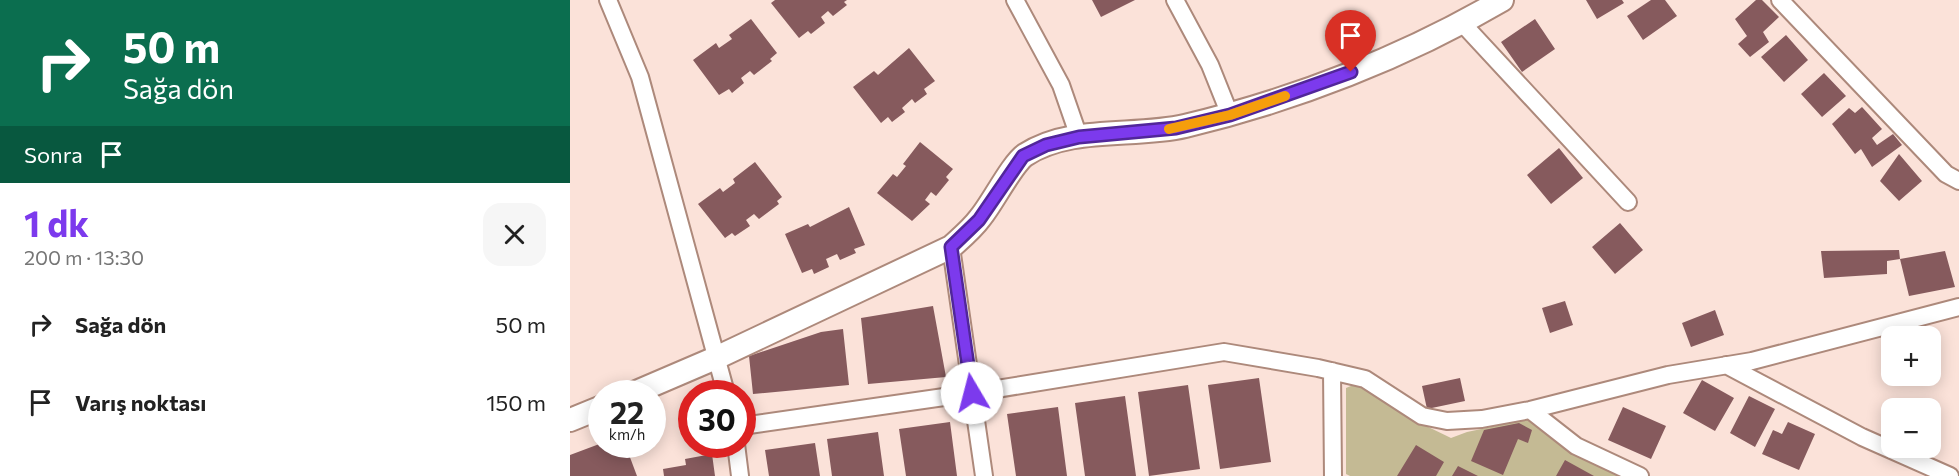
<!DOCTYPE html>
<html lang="tr">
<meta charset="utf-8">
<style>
body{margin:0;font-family:Commissioner,sans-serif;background:#f6f6f6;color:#222;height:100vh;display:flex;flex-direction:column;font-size:22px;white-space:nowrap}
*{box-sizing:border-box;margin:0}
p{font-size:20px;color:#767676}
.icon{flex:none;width:33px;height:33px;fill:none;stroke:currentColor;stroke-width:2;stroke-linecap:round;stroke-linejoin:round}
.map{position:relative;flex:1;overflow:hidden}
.details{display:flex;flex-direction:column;background:#fff;width:570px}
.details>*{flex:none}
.top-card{background:#0b6e4f;color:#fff;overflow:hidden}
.tools{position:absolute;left:1311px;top:326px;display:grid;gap:12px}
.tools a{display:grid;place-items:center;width:60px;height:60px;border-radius:12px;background:#fff;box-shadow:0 3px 15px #0003;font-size:30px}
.speed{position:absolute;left:18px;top:380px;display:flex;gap:12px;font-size:30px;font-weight:700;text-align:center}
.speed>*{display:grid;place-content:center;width:78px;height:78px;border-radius:50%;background:#fff;box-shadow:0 3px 15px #0003;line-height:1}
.speed small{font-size:15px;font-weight:400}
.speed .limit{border:9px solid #d22;background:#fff;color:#111}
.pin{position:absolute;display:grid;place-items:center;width:51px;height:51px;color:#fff;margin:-62px -26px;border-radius:50% 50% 50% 0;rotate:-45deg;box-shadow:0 0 6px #0007}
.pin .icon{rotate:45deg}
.me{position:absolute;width:66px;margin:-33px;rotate:352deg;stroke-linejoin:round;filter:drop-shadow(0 0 4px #0008)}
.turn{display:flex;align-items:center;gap:21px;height:126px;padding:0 24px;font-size:27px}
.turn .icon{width:78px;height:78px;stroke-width:2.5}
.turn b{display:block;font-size:42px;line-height:51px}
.then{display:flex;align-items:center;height:57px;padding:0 24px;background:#0003;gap:12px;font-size:22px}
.round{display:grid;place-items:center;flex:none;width:63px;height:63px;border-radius:18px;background:#f6f6f6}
.headline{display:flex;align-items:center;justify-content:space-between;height:102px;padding:0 24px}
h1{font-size:36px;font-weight:700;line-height:45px;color:#7c3aed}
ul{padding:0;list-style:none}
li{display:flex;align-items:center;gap:18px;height:78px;padding:0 24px}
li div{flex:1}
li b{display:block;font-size:22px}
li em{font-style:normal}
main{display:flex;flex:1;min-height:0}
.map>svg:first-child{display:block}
</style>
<main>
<section class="details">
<div class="top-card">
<div class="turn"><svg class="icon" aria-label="right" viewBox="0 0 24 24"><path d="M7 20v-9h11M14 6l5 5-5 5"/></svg><div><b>50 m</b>Sağa dön</div></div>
<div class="then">Sonra<svg class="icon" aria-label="arrive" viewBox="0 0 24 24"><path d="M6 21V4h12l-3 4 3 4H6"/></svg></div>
</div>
<div class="headline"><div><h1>1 dk</h1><p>200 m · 13:30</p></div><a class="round"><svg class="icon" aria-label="close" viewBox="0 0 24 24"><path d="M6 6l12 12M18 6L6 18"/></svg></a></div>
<ul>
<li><svg class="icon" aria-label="right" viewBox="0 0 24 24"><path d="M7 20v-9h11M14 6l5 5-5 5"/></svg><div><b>Sağa dön</b></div><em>50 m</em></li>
<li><svg class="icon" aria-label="arrive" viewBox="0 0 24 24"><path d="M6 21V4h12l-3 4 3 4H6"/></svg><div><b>Varış noktası</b></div><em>150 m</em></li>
</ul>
</section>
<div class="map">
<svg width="1389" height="476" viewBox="0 0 1389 476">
<rect width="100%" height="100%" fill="#fbe2d9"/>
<path fill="#c4ba94" d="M788,383l60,39 33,16 16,-6 63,-13 45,34 45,23h-270l-4,-2v-86z"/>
<path fill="#865a5d" d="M205,0h72l-3,2 3,3 -14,11 -5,-5 -7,6 4,6 -14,11 -3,-3 -9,7 -28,-35z
M522,0h43l-34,17z
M1016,0h36l2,3 -27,16z
M1081,0h14l12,16 -34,24 -16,-24z
M1186,0h6l17,17 -16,15 6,10 -19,15 -12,-13 9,-8 -12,-17z
M181,19l26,34 -7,6 2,2 -18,14 -4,-4 -9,7 3,5 -12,10 -3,-4 -10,6 -26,-35 23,-17 3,5 13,-9 -3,-4z
M965,19l20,30 -33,23 -21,-30z
M1216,35l22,25 -24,22 -23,-25z
M339,48l26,33 -11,8 3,5 -12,9 -3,-4 -10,9 3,4 -13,10 -4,-5 -7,6 -28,-36 21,-16 4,4z
M1254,73l22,23 -24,21 -21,-23z
M1292,107l20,22 -10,9 5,7 16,-11 9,11 -30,22 -11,-18 -6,5 -23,-30 17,-16 6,5z
M350,142l33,27 -7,8 3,3 -13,16 -5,-4 -6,8 5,4 -18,17 -35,-28 16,-19 4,3 9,-11 -3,-2z
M989,148l24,30 -32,26 -24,-29z
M1329,154l23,27 -23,20 -19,-20z
M185,162l27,35 -5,4 2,3 -20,15 -5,-5 -8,6 4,6 -15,10 -3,-3 -7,5 -27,-34 22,-16 3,4 12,-9 -2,-4z
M279,207l16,38 -11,4 2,4 -16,7 -3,-6 -11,5 3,8 -15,7 -2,-5 -10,4 -17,-39 23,-10 2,3z
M1050,223l23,27 -28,24 -23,-27z
M1329,250l1,9 -13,2v13l-63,4 -3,-27z
M1375,251l10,36 -46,9 -9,-37z
M995,301l8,24 -23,8 -8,-25z
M363,306l13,71 -78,7 -7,-66z
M1145,310l9,25 -33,12 -9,-24z
M273,329l6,56 -96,9 -4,-38 72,-24z
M689,378l12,84 -51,7 -12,-84z
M890,378l5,23 -38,8 -5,-23z
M1132,380l32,18 -19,33 -32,-18z
M618,385l12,84 -51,7 -11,-84z
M555,396l11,80h-51l-10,-73z
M1179,396l26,13 -20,38 -25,-14z
M488,407l9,69h-51l-9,-62z
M1053,407l43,19 -15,33 -43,-19z
M380,422l7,54h-51l-7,-47z
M1218,422l27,12 -16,36 -37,-16 11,-24 9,4z
M949,423l13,7 -4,13 -10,-4 -15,36 -32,-14 13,-31z
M308,432l6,44h-52l-5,-37z
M32,443l23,1 12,32h-67v-21z
M245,443l5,33h-51l-4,-26z
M846,445l28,17 -8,14h-39z
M142,454l3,22h-51l-1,-7 23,-4 -1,-6z
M995,460l29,16h-38z
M888,466l20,10h-26z"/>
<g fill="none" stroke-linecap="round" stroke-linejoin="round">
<defs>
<path id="street" d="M38,0l32,77 86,316
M445,0l46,85 18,52
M605,0l35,65 20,50
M1210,0l166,174 13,7
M892,23l166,179
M381,247l33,229
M1156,365l136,72 88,39
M762,371l1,105
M960,410l46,36 64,30
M172,426l230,-33 252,-41 94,16 47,11 57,37 25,5 35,-2 48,-9 138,-35 84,-14 207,-54
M166,444l4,32"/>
<path id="secondary" d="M64,393l84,-36 233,-110c10,-9 21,-18 29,-29 12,-14 32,-54 45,-63 46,-30 109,-17 160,-29 109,-26 220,-69 317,-126
M0,420l32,-13"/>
</defs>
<use href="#street" stroke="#ad897b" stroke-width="20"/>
<use href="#secondary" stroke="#ad897b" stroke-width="26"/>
<use href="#street" stroke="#fff" stroke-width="16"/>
<use href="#secondary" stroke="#fff" stroke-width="22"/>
</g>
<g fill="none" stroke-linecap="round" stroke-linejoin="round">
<defs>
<path id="route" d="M402,393l-21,-146 28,-27 44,-64 23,-11 33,-8 97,-9 54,-13 121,-43"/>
</defs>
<use href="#route" stroke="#51269a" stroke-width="15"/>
<use href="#route" stroke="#7c3aed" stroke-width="10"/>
<path stroke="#f59e0b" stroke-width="10" d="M599,129l61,-14 55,-19"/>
</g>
</svg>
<div class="tools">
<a>+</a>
<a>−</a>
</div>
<div class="speed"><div>22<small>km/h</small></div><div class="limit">30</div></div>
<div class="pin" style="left:781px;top:72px;background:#d93025"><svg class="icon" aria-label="arrive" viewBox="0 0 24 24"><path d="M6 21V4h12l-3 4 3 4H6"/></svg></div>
<svg class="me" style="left:402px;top:393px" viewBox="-20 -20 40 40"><circle r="19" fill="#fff"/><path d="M0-13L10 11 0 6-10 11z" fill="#7c3aed"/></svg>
</div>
</main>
